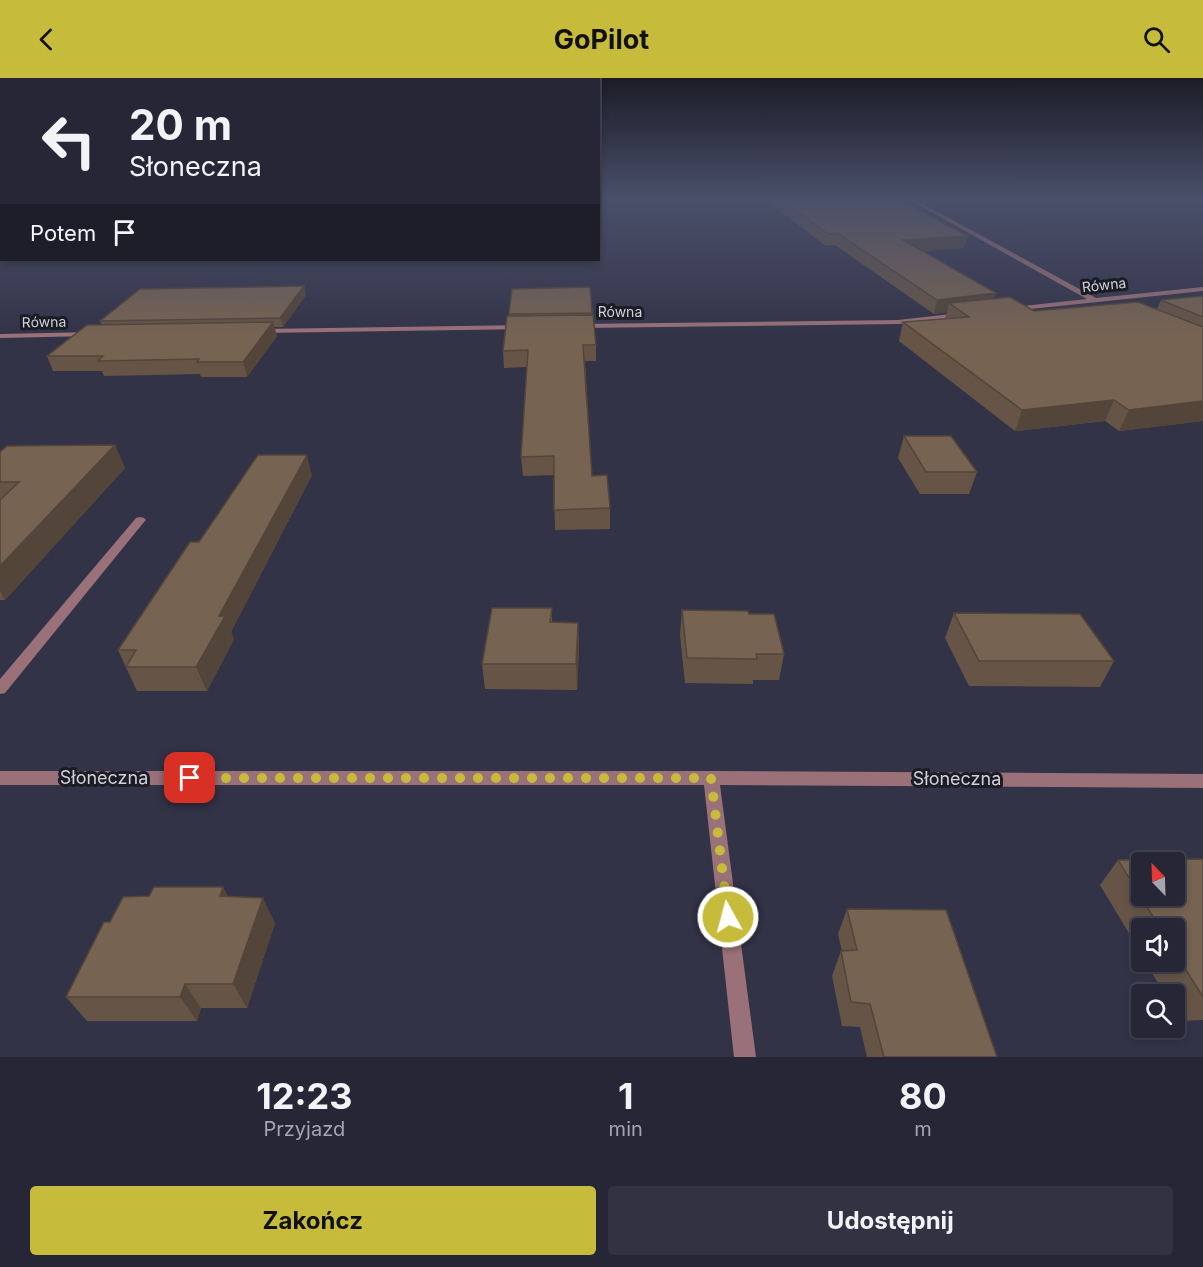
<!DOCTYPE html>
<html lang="pl">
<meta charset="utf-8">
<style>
body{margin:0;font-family:Inter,sans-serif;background:#323242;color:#f1f3f6;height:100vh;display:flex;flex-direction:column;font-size:22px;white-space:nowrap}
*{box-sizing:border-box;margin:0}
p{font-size:20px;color:#a4a5ad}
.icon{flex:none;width:33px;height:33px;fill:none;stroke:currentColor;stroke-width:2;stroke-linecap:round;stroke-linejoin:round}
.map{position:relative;height:979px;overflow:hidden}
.sheet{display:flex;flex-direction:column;background:#262636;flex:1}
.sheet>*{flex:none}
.hud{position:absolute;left:0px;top:0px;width:600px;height:183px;box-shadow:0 3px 9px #0003,0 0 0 2px #424351;background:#262636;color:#f1f3f6;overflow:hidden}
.needle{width:39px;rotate:337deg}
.fabs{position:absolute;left:1131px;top:774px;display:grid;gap:12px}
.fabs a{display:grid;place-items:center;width:54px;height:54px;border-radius:6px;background:#262636;box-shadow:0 3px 9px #0003,0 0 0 2px #424351;font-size:30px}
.pin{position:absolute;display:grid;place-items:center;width:51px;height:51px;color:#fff;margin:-26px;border-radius:12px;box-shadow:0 3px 9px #0006}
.me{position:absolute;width:66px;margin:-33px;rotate:353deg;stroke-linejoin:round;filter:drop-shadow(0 0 4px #0008)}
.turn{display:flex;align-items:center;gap:21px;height:126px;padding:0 30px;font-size:27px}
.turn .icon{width:78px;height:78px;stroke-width:2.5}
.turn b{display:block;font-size:42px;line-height:51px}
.then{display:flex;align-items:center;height:57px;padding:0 30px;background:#0003;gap:12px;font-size:22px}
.eta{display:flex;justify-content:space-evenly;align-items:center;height:102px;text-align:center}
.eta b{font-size:36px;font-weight:700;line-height:42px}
.cta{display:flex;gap:12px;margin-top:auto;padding:12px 30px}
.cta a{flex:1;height:69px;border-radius:6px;background:#c7bb3b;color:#111;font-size:24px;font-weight:700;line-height:69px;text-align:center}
.cta a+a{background:#323242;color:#f1f3f6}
header{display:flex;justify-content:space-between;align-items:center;height:78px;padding:0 30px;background:#c7bb3b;color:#111;font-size:27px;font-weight:700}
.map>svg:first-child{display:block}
</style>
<header><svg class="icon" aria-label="back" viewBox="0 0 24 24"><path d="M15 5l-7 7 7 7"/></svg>GoPilot<svg class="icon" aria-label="search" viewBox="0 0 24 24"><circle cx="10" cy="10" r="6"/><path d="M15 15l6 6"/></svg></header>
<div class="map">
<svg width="1203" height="979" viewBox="0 0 1203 979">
<rect width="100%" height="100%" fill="#333348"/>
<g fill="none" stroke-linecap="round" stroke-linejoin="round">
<path fill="#9a7178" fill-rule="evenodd" d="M906,120h6l184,100 107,-11v4l-193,20 -1,-2 4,-2 74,-8z
M2,173v4l-2,1v-4z
M960,235l4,2 -1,2 -65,7 -319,4 -4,-2 4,-2 319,-4z
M523,247l4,2 -1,2 -265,4 -4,-2 4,-2z
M94,254v4h-3l-91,2v-4z
M140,439l4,1 2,2 -2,2 -139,171 -5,1v-15l136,-161z
M0,693h711l492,3v14l-483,-3 36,272h-22l-30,-272h-704z"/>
</g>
<path fill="#665547" d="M763,120h133l68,50 -42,3 73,48 39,12 123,-2 4,-9 42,-4v125l-84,10 -14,-10 -90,10 -116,-90 4,-19 42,-3 2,-7 -13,2 -99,-69 -9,1z
M304,208l2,9 -23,32h-9l3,9 -30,41h-46l-1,-3 -96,2 -2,-5h-49l-6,-15 55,-31 -2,-4z
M590,209l6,58v16h-11l7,115 18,32v21l-55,1 -1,-55 -31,1 -2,-19 6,-90 -23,1 -1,-17 6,-37z
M904,358l73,36 -8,22h-49l-22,-36z
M115,367l10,23 -120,132h-5v-148z
M312,397l-81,157 3,7 -27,52h-70l-19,-41 81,-108z
M552,530v14l26,1 1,25 -2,42 -92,-1 -3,-25z
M682,532l67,4 35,40 -5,26h-26v4l-68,-1 -5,-48z
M954,535l160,48 -14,26 -131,-1 -24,-48z
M1203,781v161l-23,1 -6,-10v-17h-9l-20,-32h29v-34h-32v27l-42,-70 18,-25z
M223,809l5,10 47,26 -28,85h-46l-4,13h-110l-21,-24 83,-101z
M847,831l150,148h-130l-7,-30 -18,-1 -10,-50 9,-25h1l-4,-17z"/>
<path fill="#534539" d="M2,129v18l-2,1v-18z
M968,158l-4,12 -63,5 2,-13z
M304,208l2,9 -23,32 -3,-9z
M996,215l-4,14 -43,-4 -2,9 -13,2 3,-14z
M273,244l4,14 -30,41 -4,-15z
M1114,322l-9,21 -90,10 7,-21z
M1203,323v20l-84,10 10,-21z
M115,367l10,23 -120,132 -5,-9v-25z
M307,377l5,20 -81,157 3,7 -27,52 -11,-24 23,-51z
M578,545l1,25 -2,42 -1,-26z
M223,809l13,25 -16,-16z
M263,820l12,25 -28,85 -14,-24z
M185,906l16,24 -4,13 -17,-24z"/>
<path fill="#776352" stroke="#534539" stroke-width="1.5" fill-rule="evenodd" d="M779,120h117l72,38 -65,4 93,53 -59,7 -100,-67 -9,1z
M0,121h2v8l-2,1z
M304,208l-24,32 -180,3 40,-32z
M590,209l2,26 -83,1 3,-25z
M1203,218v21l-42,-17z
M1010,219l24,14 104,-9 65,25v74l-74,9 -15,-10 -92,10 -119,-88 66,-5 -20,-14z
M593,237l3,30h-13l9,131 15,-1 3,33 -56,2v-54l-33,1 7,-107 -25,1 4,-35z
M273,244l-30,40h-46l2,-3 -101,2 5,-5h-56l40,-31z
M904,358h47l26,36h-51z
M115,367l-115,121v-66l19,-18h-19v-30l7,-6z
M258,377h49l-88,161h6l-29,51h-70l10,-17h-18l72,-108h9z
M492,530h60l-2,14 28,1 -2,41h-94z
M682,532l66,1 1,3h25l10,40h-28l1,5 -70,-1z
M954,535l126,1 34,47h-135z
M1203,781v138l-29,-46v-23h-14l-42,-68zM1142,784h32v34h-32z
M154,809h69l-3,9 43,2 -30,86h-48l-5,13h-114l38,-75h6l13,-25 26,-1z
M847,831l99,1 51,147h-113l-14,-53 -19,-2 -10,-51 16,-1z"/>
<linearGradient id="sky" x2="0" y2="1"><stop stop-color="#1c1c28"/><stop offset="0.47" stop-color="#4a506a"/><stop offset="1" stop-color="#4a506a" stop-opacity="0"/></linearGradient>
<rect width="1203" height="257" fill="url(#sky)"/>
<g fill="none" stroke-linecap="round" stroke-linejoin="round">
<path stroke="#c7bb3b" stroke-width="10" stroke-dasharray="0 18" d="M190,700h521l17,139"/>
</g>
<g text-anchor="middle" stroke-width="6" stroke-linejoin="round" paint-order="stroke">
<g font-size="14" fill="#cfd0dd" stroke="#1c1c25">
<text transform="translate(1104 207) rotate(-6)" y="5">Równa</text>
<text x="620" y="239">Równa</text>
<text transform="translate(44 244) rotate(-1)" y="5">Równa</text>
</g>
<g font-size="18" fill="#cfd0dd" stroke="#1c1c25">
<text x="104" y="706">Słoneczna</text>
<text x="957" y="707">Słoneczna</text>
</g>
</g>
</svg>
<div class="fabs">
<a><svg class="needle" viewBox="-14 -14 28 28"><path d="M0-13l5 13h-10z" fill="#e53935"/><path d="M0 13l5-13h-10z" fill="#a4a5ad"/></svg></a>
<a><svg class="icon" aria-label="sound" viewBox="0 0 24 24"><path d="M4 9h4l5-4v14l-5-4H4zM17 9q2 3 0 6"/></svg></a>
<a><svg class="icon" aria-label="search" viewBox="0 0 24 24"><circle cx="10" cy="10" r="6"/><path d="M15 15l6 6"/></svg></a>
</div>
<div class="pin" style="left:190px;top:700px;background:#d93025"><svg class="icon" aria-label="arrive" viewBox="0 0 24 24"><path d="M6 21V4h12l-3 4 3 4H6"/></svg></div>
<svg class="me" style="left:728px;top:839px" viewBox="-20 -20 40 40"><circle r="17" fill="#c7bb3b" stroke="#fff" stroke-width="3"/><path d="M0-11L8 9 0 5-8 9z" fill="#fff"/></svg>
<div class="hud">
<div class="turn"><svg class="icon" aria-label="left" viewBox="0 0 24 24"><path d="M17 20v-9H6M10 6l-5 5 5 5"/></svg><div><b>20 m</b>Słoneczna</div></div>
<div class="then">Potem<svg class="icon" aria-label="arrive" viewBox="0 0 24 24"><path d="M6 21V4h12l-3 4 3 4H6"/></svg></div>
</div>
</div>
<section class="sheet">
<div class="eta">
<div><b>12:23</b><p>Przyjazd</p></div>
<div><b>1</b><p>min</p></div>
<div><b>80</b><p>m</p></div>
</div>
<div class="cta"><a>Zakończ</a><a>Udostępnij</a></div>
</section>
